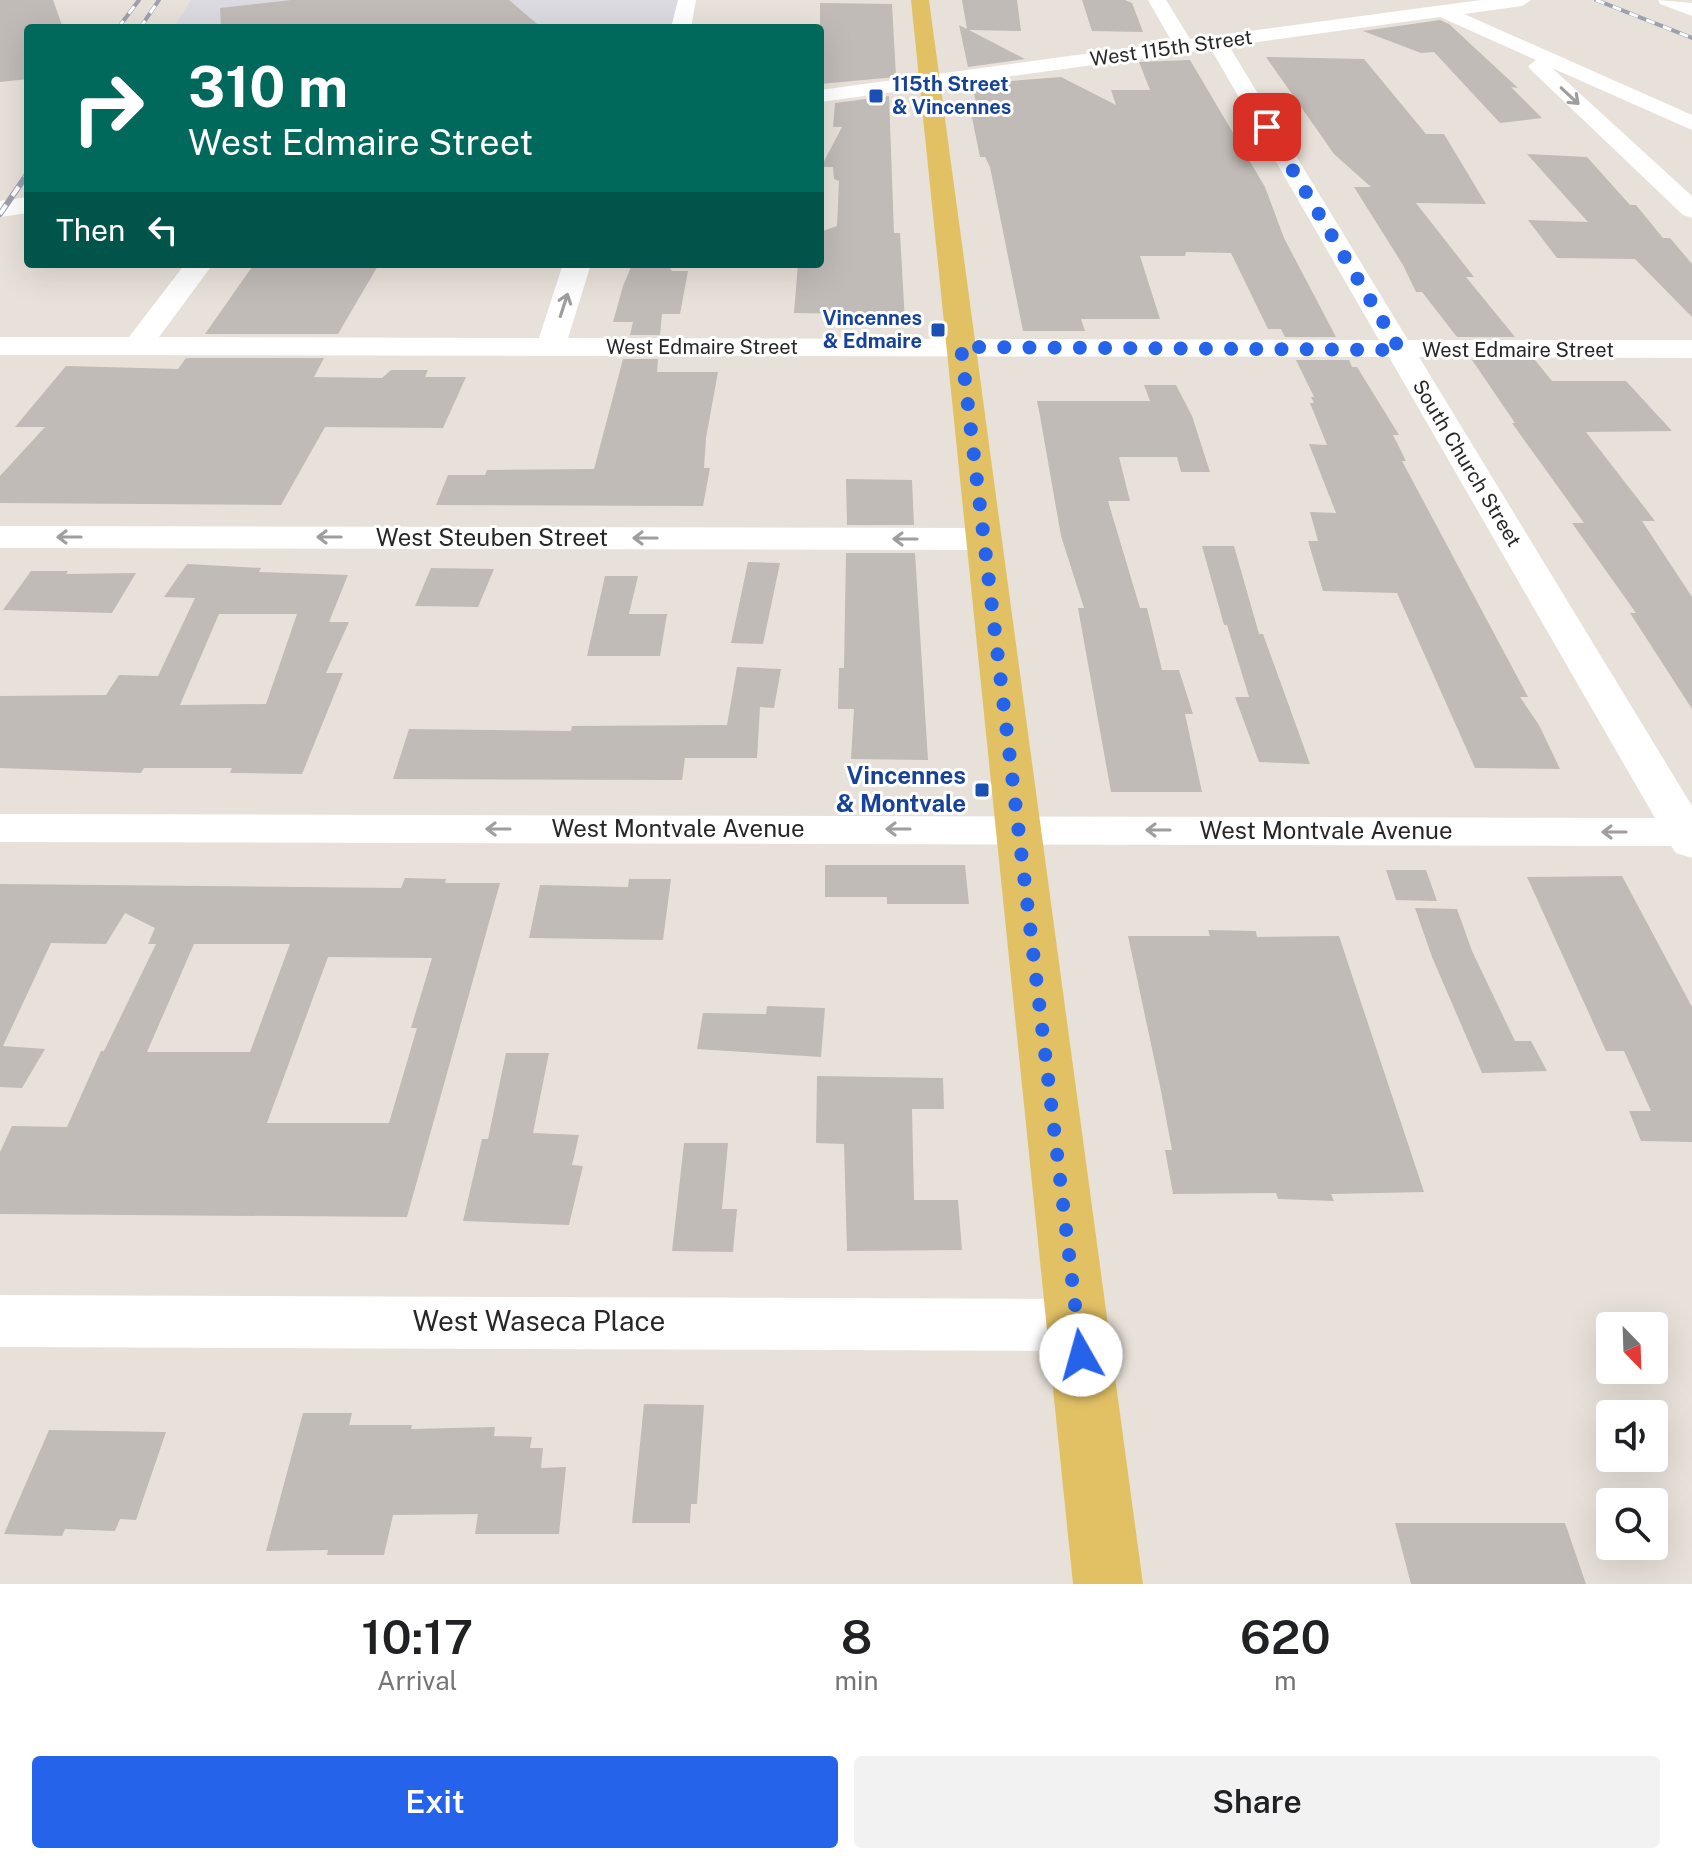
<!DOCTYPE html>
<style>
body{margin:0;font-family:"Public Sans",sans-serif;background:#f2f2f2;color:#202124;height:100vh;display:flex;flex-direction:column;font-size:30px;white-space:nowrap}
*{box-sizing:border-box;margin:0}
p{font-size:26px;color:#757577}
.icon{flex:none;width:44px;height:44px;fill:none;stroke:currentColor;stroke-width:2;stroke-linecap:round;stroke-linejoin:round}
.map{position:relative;height:1584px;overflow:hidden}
.panel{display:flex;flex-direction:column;background:#fff;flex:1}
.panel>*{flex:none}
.guide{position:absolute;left:24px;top:24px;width:800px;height:244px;border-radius:8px;box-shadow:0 8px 32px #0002;background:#00695c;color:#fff;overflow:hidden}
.needle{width:52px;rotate:157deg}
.controls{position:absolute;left:1596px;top:1312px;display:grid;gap:16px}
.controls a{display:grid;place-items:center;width:72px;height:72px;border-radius:8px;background:#fff;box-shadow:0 8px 32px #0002;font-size:40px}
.pin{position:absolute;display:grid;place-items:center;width:68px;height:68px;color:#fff;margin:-34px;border-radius:16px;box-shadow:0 4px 12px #0006}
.me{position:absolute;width:88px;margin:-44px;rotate:353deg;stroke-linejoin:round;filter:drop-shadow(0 0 6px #0008)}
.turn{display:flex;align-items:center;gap:28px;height:168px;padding:0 32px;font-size:36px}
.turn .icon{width:104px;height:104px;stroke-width:2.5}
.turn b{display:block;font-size:56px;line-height:68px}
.then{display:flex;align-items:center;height:76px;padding:0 32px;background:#0003;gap:16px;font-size:30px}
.eta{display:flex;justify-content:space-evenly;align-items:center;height:136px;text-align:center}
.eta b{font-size:48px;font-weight:600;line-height:56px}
.cta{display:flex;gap:16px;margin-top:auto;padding:16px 32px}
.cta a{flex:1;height:92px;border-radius:8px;background:#2563eb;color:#fff;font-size:32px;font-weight:600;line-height:92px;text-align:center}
.cta a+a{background:#f2f2f2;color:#202124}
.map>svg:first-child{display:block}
</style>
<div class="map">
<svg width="1692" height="1584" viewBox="0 0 1692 1584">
<rect width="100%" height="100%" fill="#e8e1d9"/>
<path fill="#dcdae1" d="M191,0h489l-8,28h-499z"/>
<path fill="#c0bbb6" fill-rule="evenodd" d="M0,0h53l10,28h-35v51l-28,3z
M291,0h218l33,28h-321l-1,-20z
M962,0h55l4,31 -52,-1 56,29 -57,8 -9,-42 8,4z
M1082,0h43l7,3 11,29 -51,-1z
M820,3l72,1 4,73 -76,7z
M1440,20l9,4 69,64 -7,-1 31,31 -42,5 -66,-71 -13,1 -58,-22z
M1266,57l98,2 62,75h18l42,70 -70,-1 58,74h-8l49,60h-58l-35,-45h-6l-13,-27 -49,-78h17l-37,-33z
M1190,60l75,127 19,51 52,99h-51l-4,-8h-13l-37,-76 -45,-1 -1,4h-45l20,63h-79l4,12h-62l-33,-164 -5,-10h-5l-10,-49h7l-5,-24 89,-7 55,28 -5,-15h39l-11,-28z
M889,96l5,137h6l5,89h-7v4h-32l-1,-4 -6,-1v-7l-65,-1 4,-49h22v-32l17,-6 2,-45 -5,-2 -1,-12h-12l21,-40h-9l2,-24z
M1527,154l60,3 43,48h6l27,33h7l22,26v53l-57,-58 -78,-1 -29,-38 60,2z
M254,264h125l-41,70h-133z
M650,264h17l5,7h16l-8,43h-18l-2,21h-30l3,-13h-20l10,-36 8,-19h18z
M186,358h138l-10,19 68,1 9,-8h37l-3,7h41l-23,51 -118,-1 -44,78 -281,-2v-27l45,-49h-30l51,-61 112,3z
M623,359h35l-1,13h61l-12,66 -2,30h6l-7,38 -267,-1 12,-30h37l2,-5 107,-1z
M1296,360h53l3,7h5l42,68h-6l13,26h-4l126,236h-8l19,28 21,44 -85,-1 -78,-175 -74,-2 -15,-50h10l-8,-29 26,1 -27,-69 18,1 -17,-42h4l-3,-6h3z
M1472,360h63l17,21h74l46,50 -86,1 69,89h-13l50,76v112l-62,-96h6l-64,-90h12l-72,-100h3z
M1144,385h32l16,31 18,56h-29l-4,-15h-58l11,44h-22l32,107h7l15,62h17l14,44h-8l17,78h-91l-33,-184h6l-23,-72 -21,-120 -3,-15h113z
M846,479l66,1 2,45h-67z
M1202,546h32l25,88h4l47,130 -51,-2 -24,-65h14l-22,-72h-3z
M846,553h69l13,207 -77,-1 3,-50h-16l1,-41h5z
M748,562l32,1 -17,81 -32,-1z
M187,564l74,4 -2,4 89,3 -19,47h20l-23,51h17l-41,101 -72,-1 2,-5h-88l-3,5 -141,-5v-72l106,-1 13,-20 39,1 37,-78 -31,-1zM219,614h78l-31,90 -86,1z
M431,568l63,1 -16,38 -63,-1z
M31,571h37l-2,3 70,-1 -24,40 -109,-3z
M605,576h33l-9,38h38l-7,42h-73z
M737,667l44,2 -7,39 -14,-1 -3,51h-72l-3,22 -289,-1 16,-50 162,2 1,-5 155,-1z
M825,865h140l4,39h-82v-7h-62z
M1386,870h40l11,31 -41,-1z
M1622,876l70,131v135l-51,-1 -12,-30h22l-27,-60h-18l-79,-174z
M405,878l41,1 -1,4h55l-93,334 -407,-3v-62l12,-26 55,1 34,-76h3l52,-107h-8l7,-16 -30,-15 -19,31 -55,-1 -48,103 42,3 -23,39 -22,-1v-203l401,4zM194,944h96l-40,108h-103zM328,957l104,1 -21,70h6l-28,95h-122z
M629,879h42l-8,61 -134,-2 11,-53 88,2z
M1415,908l42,1 15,42 43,90h16l16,30 -65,2 -50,-116z
M1208,930l48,1 1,6 82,-1 85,256 -93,2 3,7 -56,-2 -2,-6 -103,1 -8,-44h7l-11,-59 -33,-155h82z
M767,1006l58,2 -4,49 -124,-8 6,-36 63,1z
M506,1053h43l-16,80 46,2 -7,30 11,1 -14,59 -106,-4 19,-82h6z
M817,1076l126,2 1,31h-32l2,91h44l4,50 -115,1 -3,-107 -28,-1z
M684,1143h44l-6,66h15l-4,43 -61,-1z
M644,1404l60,1 -7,99h-6l-1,19h-58z
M303,1413h49l-3,12h63l-1,4 84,-2 -1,9 38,1 -2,11h13l-2,20 25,-1 -7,67h-84l3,-20 -85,1 -9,40h-57l1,-5 -62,1z
M49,1430l117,2 -30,88 -16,-1 -5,12 -50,-2 -3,7 -58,-2z
M1395,1523h170l21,61h-175z"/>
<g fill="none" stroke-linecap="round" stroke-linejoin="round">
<path fill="#fff" fill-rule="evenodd" d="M678,0h18l-5,28h-20z
M1148,0h18l24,39 291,-39h50l-9,6 -58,8 228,101v15l-140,-62 140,128v22l-9,-3 -152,-145 -3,-4 8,-6 -96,-43 -211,29 179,294h284v18l-273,-1 273,449v52l-16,-5 -5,-7 -1671,-4v-28l1655,4 -266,-461 -1389,-2v-18h129l56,-73h28l-54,73 380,1 24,-74h28l-23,74 811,2 -168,-291 -391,53v-12l352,-48z
M1658,0l34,3v13l-32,-12z
M28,197v16l-28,4v-16z
M0,526l983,2 13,3 5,8 -5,8 -13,3 -983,-2z
M0,1295l1077,4 22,8 9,18 -9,18 -22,8 -1077,-4z"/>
<path fill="#e2c165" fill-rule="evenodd" d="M911,0h18l214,1584h-70z"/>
<defs>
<path id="rail-far1" d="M1596,0l96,38
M118,28l21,-28
M140,28l19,-28"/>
<path id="rail" d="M0,214l28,-41"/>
</defs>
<use href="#rail-far1" stroke="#9da0b0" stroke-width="4"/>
<use href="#rail" stroke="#9da0b0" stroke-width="6"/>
<use href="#rail-far1" stroke="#fff" stroke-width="3" stroke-dasharray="9" stroke-linecap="butt"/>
<use href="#rail" stroke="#fff" stroke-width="4" stroke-dasharray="11" stroke-linecap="butt"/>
</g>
<defs><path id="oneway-shaft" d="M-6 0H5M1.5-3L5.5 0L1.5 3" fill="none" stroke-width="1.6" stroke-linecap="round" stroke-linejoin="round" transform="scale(2)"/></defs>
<g stroke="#9e9e9e">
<use href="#oneway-shaft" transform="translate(1570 96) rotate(43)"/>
<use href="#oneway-shaft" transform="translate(564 305) rotate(-72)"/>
<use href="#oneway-shaft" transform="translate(69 537) rotate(-180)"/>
<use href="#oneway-shaft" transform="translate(329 537) rotate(-180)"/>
<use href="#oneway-shaft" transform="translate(645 538) rotate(-180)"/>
<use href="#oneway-shaft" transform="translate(905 539) rotate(-180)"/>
<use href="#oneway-shaft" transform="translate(498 829) rotate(-180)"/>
<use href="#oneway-shaft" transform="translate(898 829) rotate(-180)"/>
<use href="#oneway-shaft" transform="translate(1158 830) rotate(-180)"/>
<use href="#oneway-shaft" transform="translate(1614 832) rotate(-180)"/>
</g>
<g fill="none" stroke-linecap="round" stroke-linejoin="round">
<path stroke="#2563eb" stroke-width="14" stroke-dasharray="0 25.2" d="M1081,1355l-120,-1008 439,3 -133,-223"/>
</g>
<g fill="#1a4fb4" stroke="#fff" stroke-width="3">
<rect x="868" y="88" width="16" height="16" rx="4"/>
<rect x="930" y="322" width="16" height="16" rx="4"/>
<rect x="974" y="782" width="16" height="16" rx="4"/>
</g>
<g text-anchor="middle" stroke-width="6" stroke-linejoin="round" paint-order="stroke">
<g font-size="20" fill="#272727" stroke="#fff">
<text transform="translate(1171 48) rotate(-8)" y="7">West 115th Street</text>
<text x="702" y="354">West Edmaire Street</text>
<text x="1518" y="357">West Edmaire Street</text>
<text transform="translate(1467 463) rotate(59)" y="7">South Church Street</text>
</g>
<g font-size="20" font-weight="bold" fill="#164399" stroke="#fff" text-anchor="start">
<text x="892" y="91">115th Street<tspan x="892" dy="23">&amp; Vincennes</tspan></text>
<text x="922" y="325" text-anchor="end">Vincennes<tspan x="922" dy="23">&amp; Edmaire</tspan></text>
</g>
<g font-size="24" fill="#272727" stroke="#fff">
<text x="492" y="546">West Steuben Street</text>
<text x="678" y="837">West Montvale Avenue</text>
<text x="1326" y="839">West Montvale Avenue</text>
</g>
<g font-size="24" font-weight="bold" fill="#164399" stroke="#fff" text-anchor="end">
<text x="966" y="784">Vincennes<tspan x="966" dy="28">&amp; Montvale</tspan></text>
</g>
<g font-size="28" fill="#272727" stroke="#fff">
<text x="539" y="1331">West Waseca Place</text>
</g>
</g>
</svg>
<div class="controls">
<a><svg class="needle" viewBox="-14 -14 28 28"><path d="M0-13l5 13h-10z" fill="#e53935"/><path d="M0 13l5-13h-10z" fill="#757577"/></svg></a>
<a><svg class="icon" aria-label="sound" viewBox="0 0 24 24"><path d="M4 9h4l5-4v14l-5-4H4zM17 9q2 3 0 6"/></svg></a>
<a><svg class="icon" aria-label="search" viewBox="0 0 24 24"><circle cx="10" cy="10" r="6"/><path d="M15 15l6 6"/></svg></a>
</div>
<div class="pin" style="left:1267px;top:127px;background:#d93025"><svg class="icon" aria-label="arrive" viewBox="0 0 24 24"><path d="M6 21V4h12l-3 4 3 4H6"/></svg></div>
<svg class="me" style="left:1081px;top:1355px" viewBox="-20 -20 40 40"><circle r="19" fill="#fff"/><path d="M0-13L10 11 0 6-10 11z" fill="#2563eb"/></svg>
<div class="guide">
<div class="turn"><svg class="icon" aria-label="right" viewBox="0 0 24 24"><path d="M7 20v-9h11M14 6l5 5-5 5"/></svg><div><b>310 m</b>West Edmaire Street</div></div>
<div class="then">Then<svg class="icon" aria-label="left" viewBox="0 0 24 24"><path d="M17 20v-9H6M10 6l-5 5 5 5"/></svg></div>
</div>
</div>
<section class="panel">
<div class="eta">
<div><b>10:17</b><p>Arrival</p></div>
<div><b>8</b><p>min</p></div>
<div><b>620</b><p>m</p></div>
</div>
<div class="cta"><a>Exit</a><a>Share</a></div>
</section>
